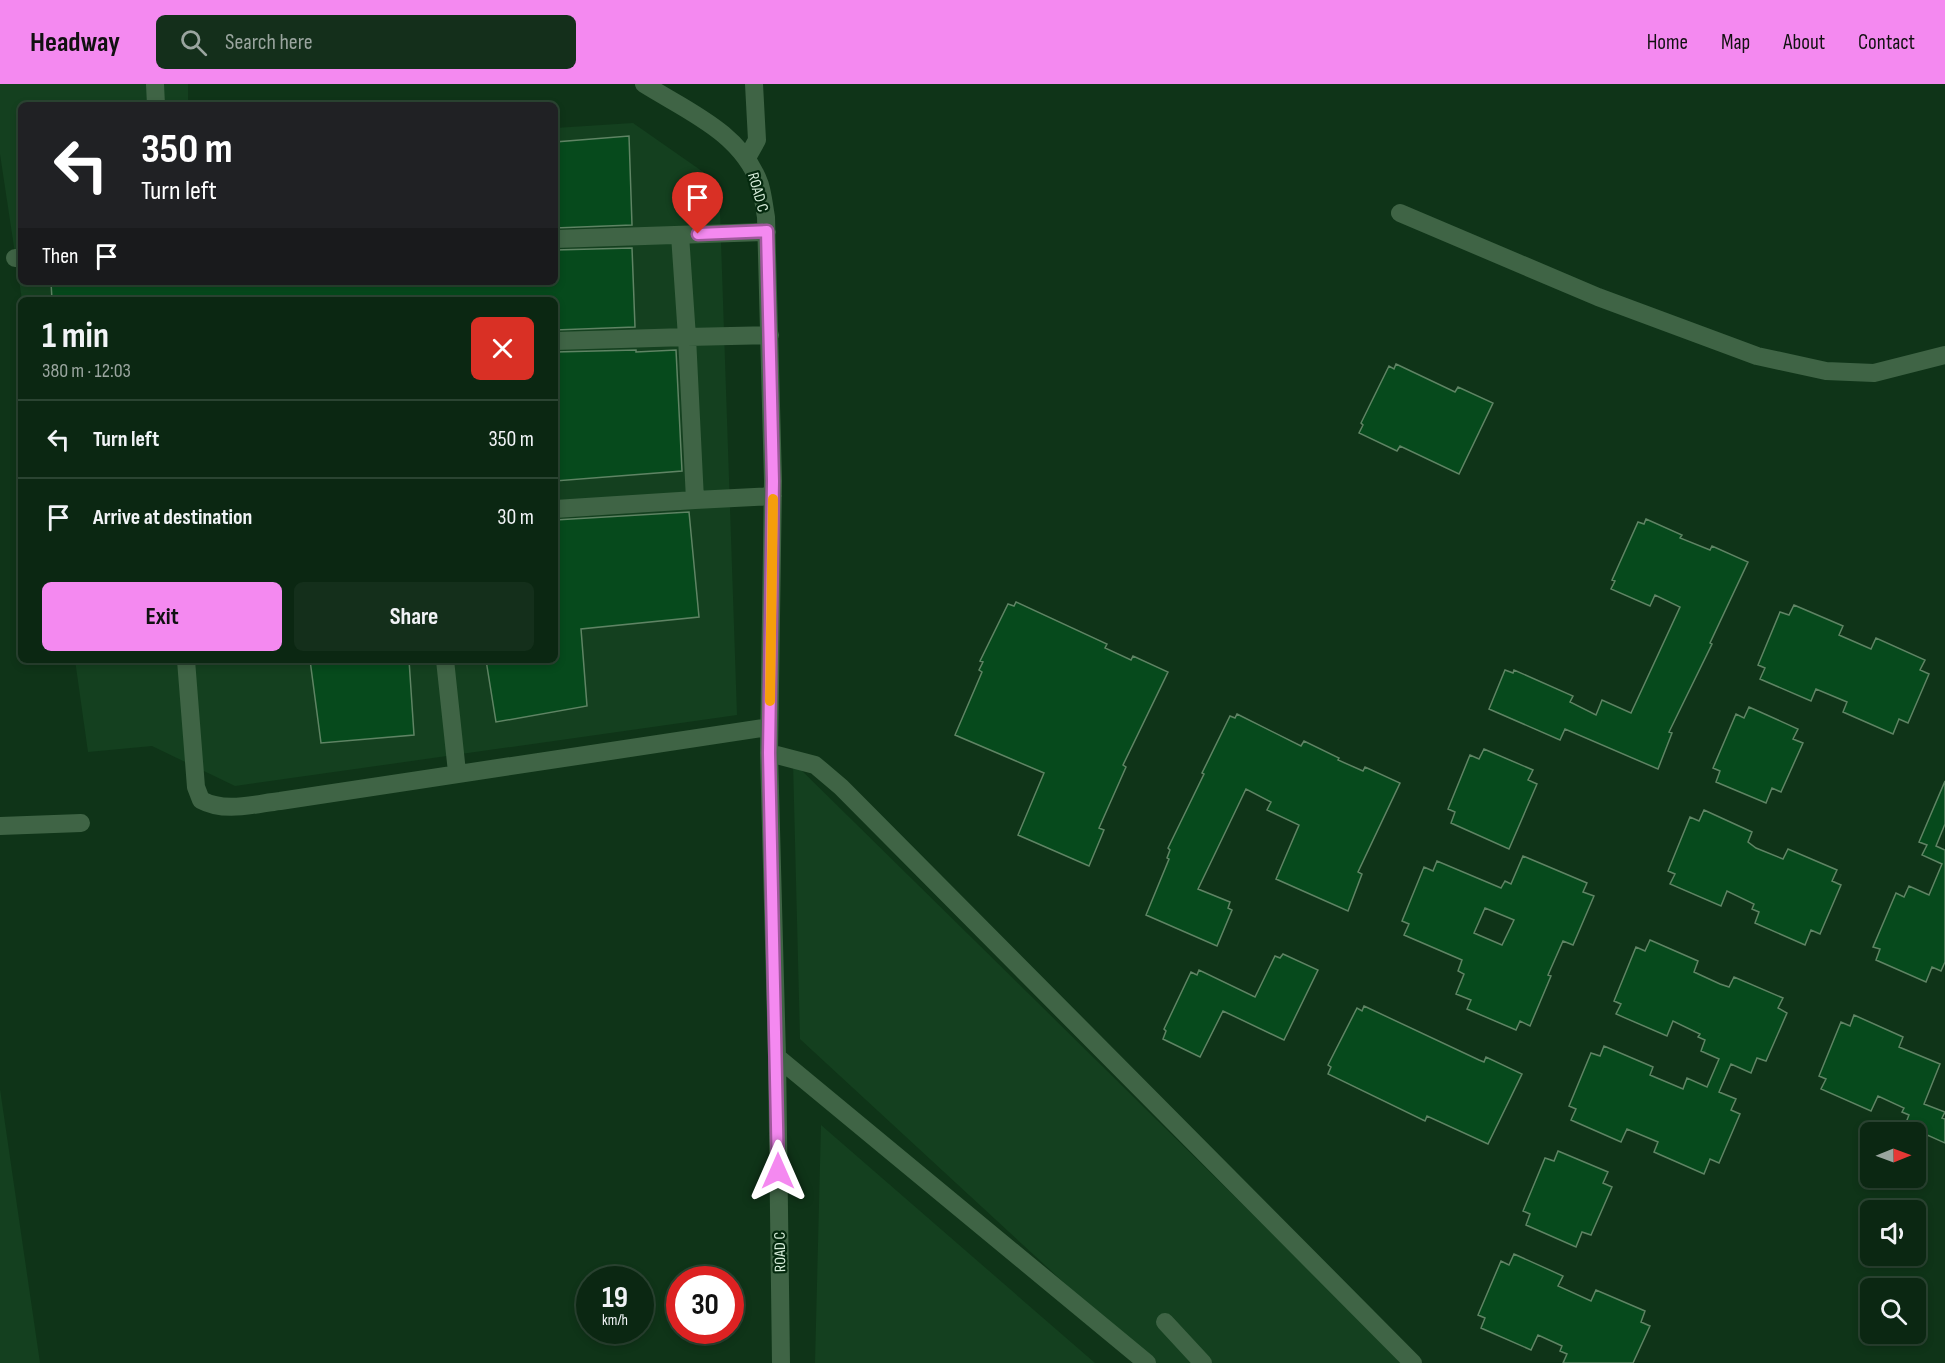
<!DOCTYPE html>
<meta charset="utf-8">
<style>
body{margin:0;font-family:"Sofia Sans Condensed",sans-serif;background:#142f1b;color:#f1f3f6;height:100vh;display:flex;flex-direction:column;font-size:22px;white-space:nowrap}
*{box-sizing:border-box;margin:0}
p{font-size:20px;color:#9aa59f}
.icon{flex:none;width:33px;height:33px;fill:none;stroke:currentColor;stroke-width:2;stroke-linecap:round;stroke-linejoin:round}
.map{position:relative;flex:1;overflow:hidden}
.side{position:absolute;left:18px;top:213px;width:540px;height:366px;display:flex;flex-direction:column;background:#0b2712;border-radius:9px;box-shadow:0 3px 9px #0003,0 0 0 2px #2b4432}
.side>*{flex:none}
.guide{position:absolute;left:18px;top:18px;width:540px;height:183px;border-radius:9px;box-shadow:0 3px 9px #0003,0 0 0 2px #2b4432;background:#202124;color:#fff;overflow:hidden}
.needle{width:39px;rotate:89deg}
.fabs{position:absolute;left:1860px;top:1038px;display:grid;gap:12px}
.fabs a{display:grid;place-items:center;width:66px;height:66px;border-radius:9px;background:#0b2712;box-shadow:0 3px 9px #0003,0 0 0 2px #2b4432;font-size:30px}
.speed{position:absolute;left:576px;top:1182px;display:flex;gap:12px;font-size:30px;font-weight:700;text-align:center}
.speed>*{display:grid;place-content:center;width:78px;height:78px;border-radius:50%;background:#0b2712;box-shadow:0 3px 9px #0003,0 0 0 2px #2b4432;line-height:1}
.speed small{font-size:15px;font-weight:400}
.speed .limit{border:9px solid #d22;background:#fff;color:#111}
.pin{position:absolute;display:grid;place-items:center;width:51px;height:51px;color:#fff;margin:-62px -26px;border-radius:50% 50% 50% 0;rotate:-45deg;box-shadow:0 0 6px #0007}
.pin .icon{rotate:45deg}
.me{position:absolute;width:66px;margin:-33px;rotate:0deg;stroke-linejoin:round;filter:drop-shadow(0 0 4px #0008)}
.turn{display:flex;align-items:center;gap:21px;height:126px;padding:0 24px;font-size:27px}
.turn .icon{width:78px;height:78px;stroke-width:2.5}
.turn b{display:block;font-size:42px;line-height:51px}
.then{display:flex;align-items:center;height:57px;padding:0 24px;background:#0003;gap:12px;font-size:22px}
.round{display:grid;place-items:center;flex:none;width:63px;height:63px;border-radius:9px;background:#142f1b}
.overview{display:flex;align-items:center;justify-content:space-between;height:102px;padding:0 24px}
h1{font-size:36px;font-weight:700;line-height:45px}
.action{display:flex;gap:12px;margin-top:auto;padding:12px 24px}
.action a{flex:1;height:69px;border-radius:9px;background:#f489f0;color:#111;font-size:24px;font-weight:700;line-height:69px;text-align:center}
.action a+a{background:#142f1b;color:#f1f3f6}
ul{padding:0;list-style:none}
li{display:flex;align-items:center;gap:18px;height:78px;padding:0 24px;border-top:2px solid #2b4432}
li div{flex:1}
li b{display:block;font-size:22px}
li em{font-style:normal}
header{display:flex;align-items:center;gap:36px;box-sizing:border-box;height:84px;padding:0 30px;background:#f489f0;color:#111}
header strong{font-size:28px}
nav{display:flex;gap:33px;margin-inline-start:auto;font-size:21px}
.search{width:420px;height:54px;background:#142f1b;display:flex;align-items:center;gap:15px;box-sizing:border-box;padding:0 21px;border-radius:9px;color:#9aa59f;font-size:22px}
.map>svg:first-child{display:block}
</style>
<header>
<strong>Headway</strong>
<div class="search"><svg class="icon" aria-label="search" viewBox="0 0 24 24"><circle cx="10" cy="10" r="6"/><path d="M15 15l6 6"/></svg>Search here</div>
<nav><a>Home</a><a>Map</a><a>About</a><a>Contact</a></nav>
</header>
<div class="map">
<svg width="1945" height="1279" viewBox="0 0 1945 1279">
<rect width="100%" height="100%" fill="#0f3418"/>
<path fill="#14401f" d="M0,0h188v21h-167v177h534v-154l78,-5 86,60 18,532 -502,71 -83,-40 -64,6 -13,-92h480v-360h-533l-22,-146z
M793,678l611,601h-253l-351,-324z
M0,1005l40,274h-40z
M821,1041l274,238h-280z"/>
<path fill="#064a1c" stroke="#5f8464" stroke-width="1.5" fill-rule="evenodd" d="M629,52l3,89 -77,3v-86z
M632,164l3,79 -80,3v-30h-503l-1,-18h504v-32z
M636,266v2l40,-2 6,121 -127,10v-129z
M1396,280l59,28 3,-5 35,16 -34,71 -59,-28 -3,5 -38,-18 4,-8 -2,-2 28,-57 5,3z
M689,428l10,105 -118,12 6,77 -91,16 -10,-62h69v-140z
M1646,435l36,16 -2,3 30,12 2,-4 36,16 -38,81 2,1 -43,88 3,1 -14,36 -93,-40 -5,11 -71,-31 16,-39 8,3 1,-3 59,26 -3,6 26,13 6,-15 29,13 49,-106 -25,-12 -5,11 -39,-17 4,-8 -3,-1 26,-58 6,2z
M1016,518l91,42 -2,4 26,12 2,-4 35,16 -45,93 3,2 -27,61 5,2 -15,36 -71,-31 26,-62 -89,-38 27,-63 -3,-2 4,-8 -3,-1 28,-57 6,2z
M1794,521l49,21 -4,9 32,14 5,-11 49,22 -5,10 9,4 -21,49 -9,-4 -6,15 -50,-22 4,-10 -31,-13 -5,12 -51,-22 5,-11 -7,-3 22,-53 9,3z
M310,576h99l5,75 -93,8z
M1749,623l49,22 -5,10 10,4 -22,49 -9,-4 -6,15 -50,-21 4,-11 -7,-3 23,-54 8,4z
M1237,630l64,32 3,-5 35,17 -1,2 25,11 2,-4 35,16 -42,89 4,2 -14,37 -72,-32 23,-54 -32,-15 4,-8 -25,-13 -48,100 32,13 -2,6 4,2 -15,36 -71,-31 23,-56 -2,-1 3,-8 -2,-2 36,-74 -2,-1 28,-57 5,2z
M1484,665l49,21 -5,10 9,4 -28,65 -58,-26 4,-11 -7,-3 22,-54 9,4z
M1945,697v43l-9,22 9,4v112l-4,9 -9,-4 -6,15 -50,-22 4,-11 -7,-2 23,-54 8,4 5,-11 20,9 13,-31 -20,-9 5,-10 -8,-3z
M1704,726l48,22 -4,10 8,6 27,11 5,-10 49,21 -5,11 9,4 -21,49 -9,-4 -6,15 -50,-22 4,-11 -7,-3 2,-5 -27,-13 -6,15 -51,-22 5,-10 -7,-3 22,-54 9,4z
M1523,772l64,27 -4,9 11,4 -21,49 -10,-4 -15,34 3,1 -21,50 -10,-5 -4,9 -49,-21 4,-9 -15,-6 8,-20 -6,-3 4,-11 -58,-25 5,-11 -7,-3 22,-54 9,4 4,-10 64,27 4,-7 6,3zM1485,824l29,12 -12,25 -28,-12z
M1650,856l48,21 -4,11 26,12 9,3 5,-10 49,21 -5,10 9,5 -21,48 -9,-3 -6,15 -20,-9 -12,28 17,7 -5,11 9,4 -21,49 -9,-4 -6,15 -50,-22 4,-10 -31,-13 -6,13 -50,-22 5,-11 -7,-3 22,-53 9,3 4,-10 49,21 -3,8 33,14 4,-11 20,9 12,-28 -18,-8 4,-11 -7,-3 2,-3 -27,-13 -6,15 -51,-22 5,-10 -7,-3 22,-54 9,4z
M1283,870l35,16 -34,70 -61,-29 -23,46 -37,-18 3,-8 -2,-2 27,-57 6,3 2,-5 56,27 20,-41 5,2z
M1364,922l115,54 5,2 2,-5 36,17 -34,70 -61,-28 -2,5 -97,-47 3,-7 -3,-2 29,-57 5,3z
M1854,931l49,22 -4,10 41,17 -16,40 21,8 -3,6 3,1v24l-40,-18 4,-10 -7,-3 2,-4 -26,-12 -7,15 -50,-22 5,-10 -7,-3 22,-54 9,4z
M1558,1067l50,21 -5,11 9,4 -21,48 -9,-3 -6,15 -50,-22 4,-11 -7,-3 22,-53 9,3z
M1514,1170l49,22 -5,10 33,15 5,-11 49,21 -4,11 9,4 -17,37h-70l4,-9 -7,-3 2,-5 -24,-11 -7,15 -50,-22 4,-10 -7,-3 23,-54 8,4z"/>
<g fill="none" stroke-linecap="round" stroke-linejoin="round">
<path stroke="#3f6445" stroke-width="18" d="M155,0l1,21
M644,0c43,27 98,49 116,101 3,10 4,21 6,32l7,264 -4,272 8,304 4,306
M747,74l10,-18 -3,-56
M1400,129l198,84 159,59 69,15 48,2 71,-18
M555,155l212,-7
M15,174h6
M555,257l132,-4 -7,-102
M695,416l78,-4
M555,425l140,-9 -8,-163 83,-2
M186,576l10,127 5,13c24,13 53,4 79,1l489,-74
M445,576l12,112
M769,669l46,12 26,22 572,576
M0,742l81,-3
M777,973l370,306
M1165,1238l38,41"/>
</g>
<g fill="none" stroke-linecap="round" stroke-linejoin="round">
<defs>
<path id="route" d="M698,150l69,-3 6,250 -4,272 9,418"/>
</defs>
<use href="#route" stroke="#9f599c" stroke-width="15"/>
<use href="#route" stroke="#f489f0" stroke-width="10"/>
<path stroke="#f59e0b" stroke-width="10" d="M770,617l3,-202"/>
</g>
<g text-anchor="middle" stroke-width="4.5" stroke-linejoin="round" paint-order="stroke">
<g font-size="16" fill="#daefdd" stroke="#04290e">
<text transform="translate(759 108) rotate(74)" y="6">ROAD C</text>
<text transform="translate(779 1168) rotate(-91)" y="6">ROAD C</text>
</g>
</g>
</svg>
<div class="fabs">
<a><svg class="needle" viewBox="-14 -14 28 28"><path d="M0-13l5 13h-10z" fill="#e53935"/><path d="M0 13l5-13h-10z" fill="#9aa59f"/></svg></a>
<a><svg class="icon" aria-label="sound" viewBox="0 0 24 24"><path d="M4 9h4l5-4v14l-5-4H4zM17 9q2 3 0 6"/></svg></a>
<a><svg class="icon" aria-label="search" viewBox="0 0 24 24"><circle cx="10" cy="10" r="6"/><path d="M15 15l6 6"/></svg></a>
</div>
<div class="speed"><div>19<small>km/h</small></div><div class="limit">30</div></div>
<div class="pin" style="left:698px;top:150px;background:#d93025"><svg class="icon" aria-label="arrive" viewBox="0 0 24 24"><path d="M6 21V4h12l-3 4 3 4H6"/></svg></div>
<svg class="me" style="left:778px;top:1087px" viewBox="-20 -20 40 40"><path d="M0-17L14 15 0 8-14 15z" fill="#f489f0" stroke="#fff" stroke-width="4"/></svg>
<div class="guide">
<div class="turn"><svg class="icon" aria-label="left" viewBox="0 0 24 24"><path d="M17 20v-9H6M10 6l-5 5 5 5"/></svg><div><b>350 m</b>Turn left</div></div>
<div class="then">Then<svg class="icon" aria-label="arrive" viewBox="0 0 24 24"><path d="M6 21V4h12l-3 4 3 4H6"/></svg></div>
</div>
<section class="side">
<div class="overview"><div><h1>1 min</h1><p>380 m · 12:03</p></div><a class="round" style="background:#d93025;color:#fff"><svg class="icon" aria-label="close" viewBox="0 0 24 24"><path d="M6 6l12 12M18 6L6 18"/></svg></a></div>
<ul>
<li><svg class="icon" aria-label="left" viewBox="0 0 24 24"><path d="M17 20v-9H6M10 6l-5 5 5 5"/></svg><div><b>Turn left</b></div><em>350 m</em></li>
<li><svg class="icon" aria-label="arrive" viewBox="0 0 24 24"><path d="M6 21V4h12l-3 4 3 4H6"/></svg><div><b>Arrive at destination</b></div><em>30 m</em></li>
</ul>
<div class="action"><a>Exit</a><a>Share</a></div>
</section>
</div>
